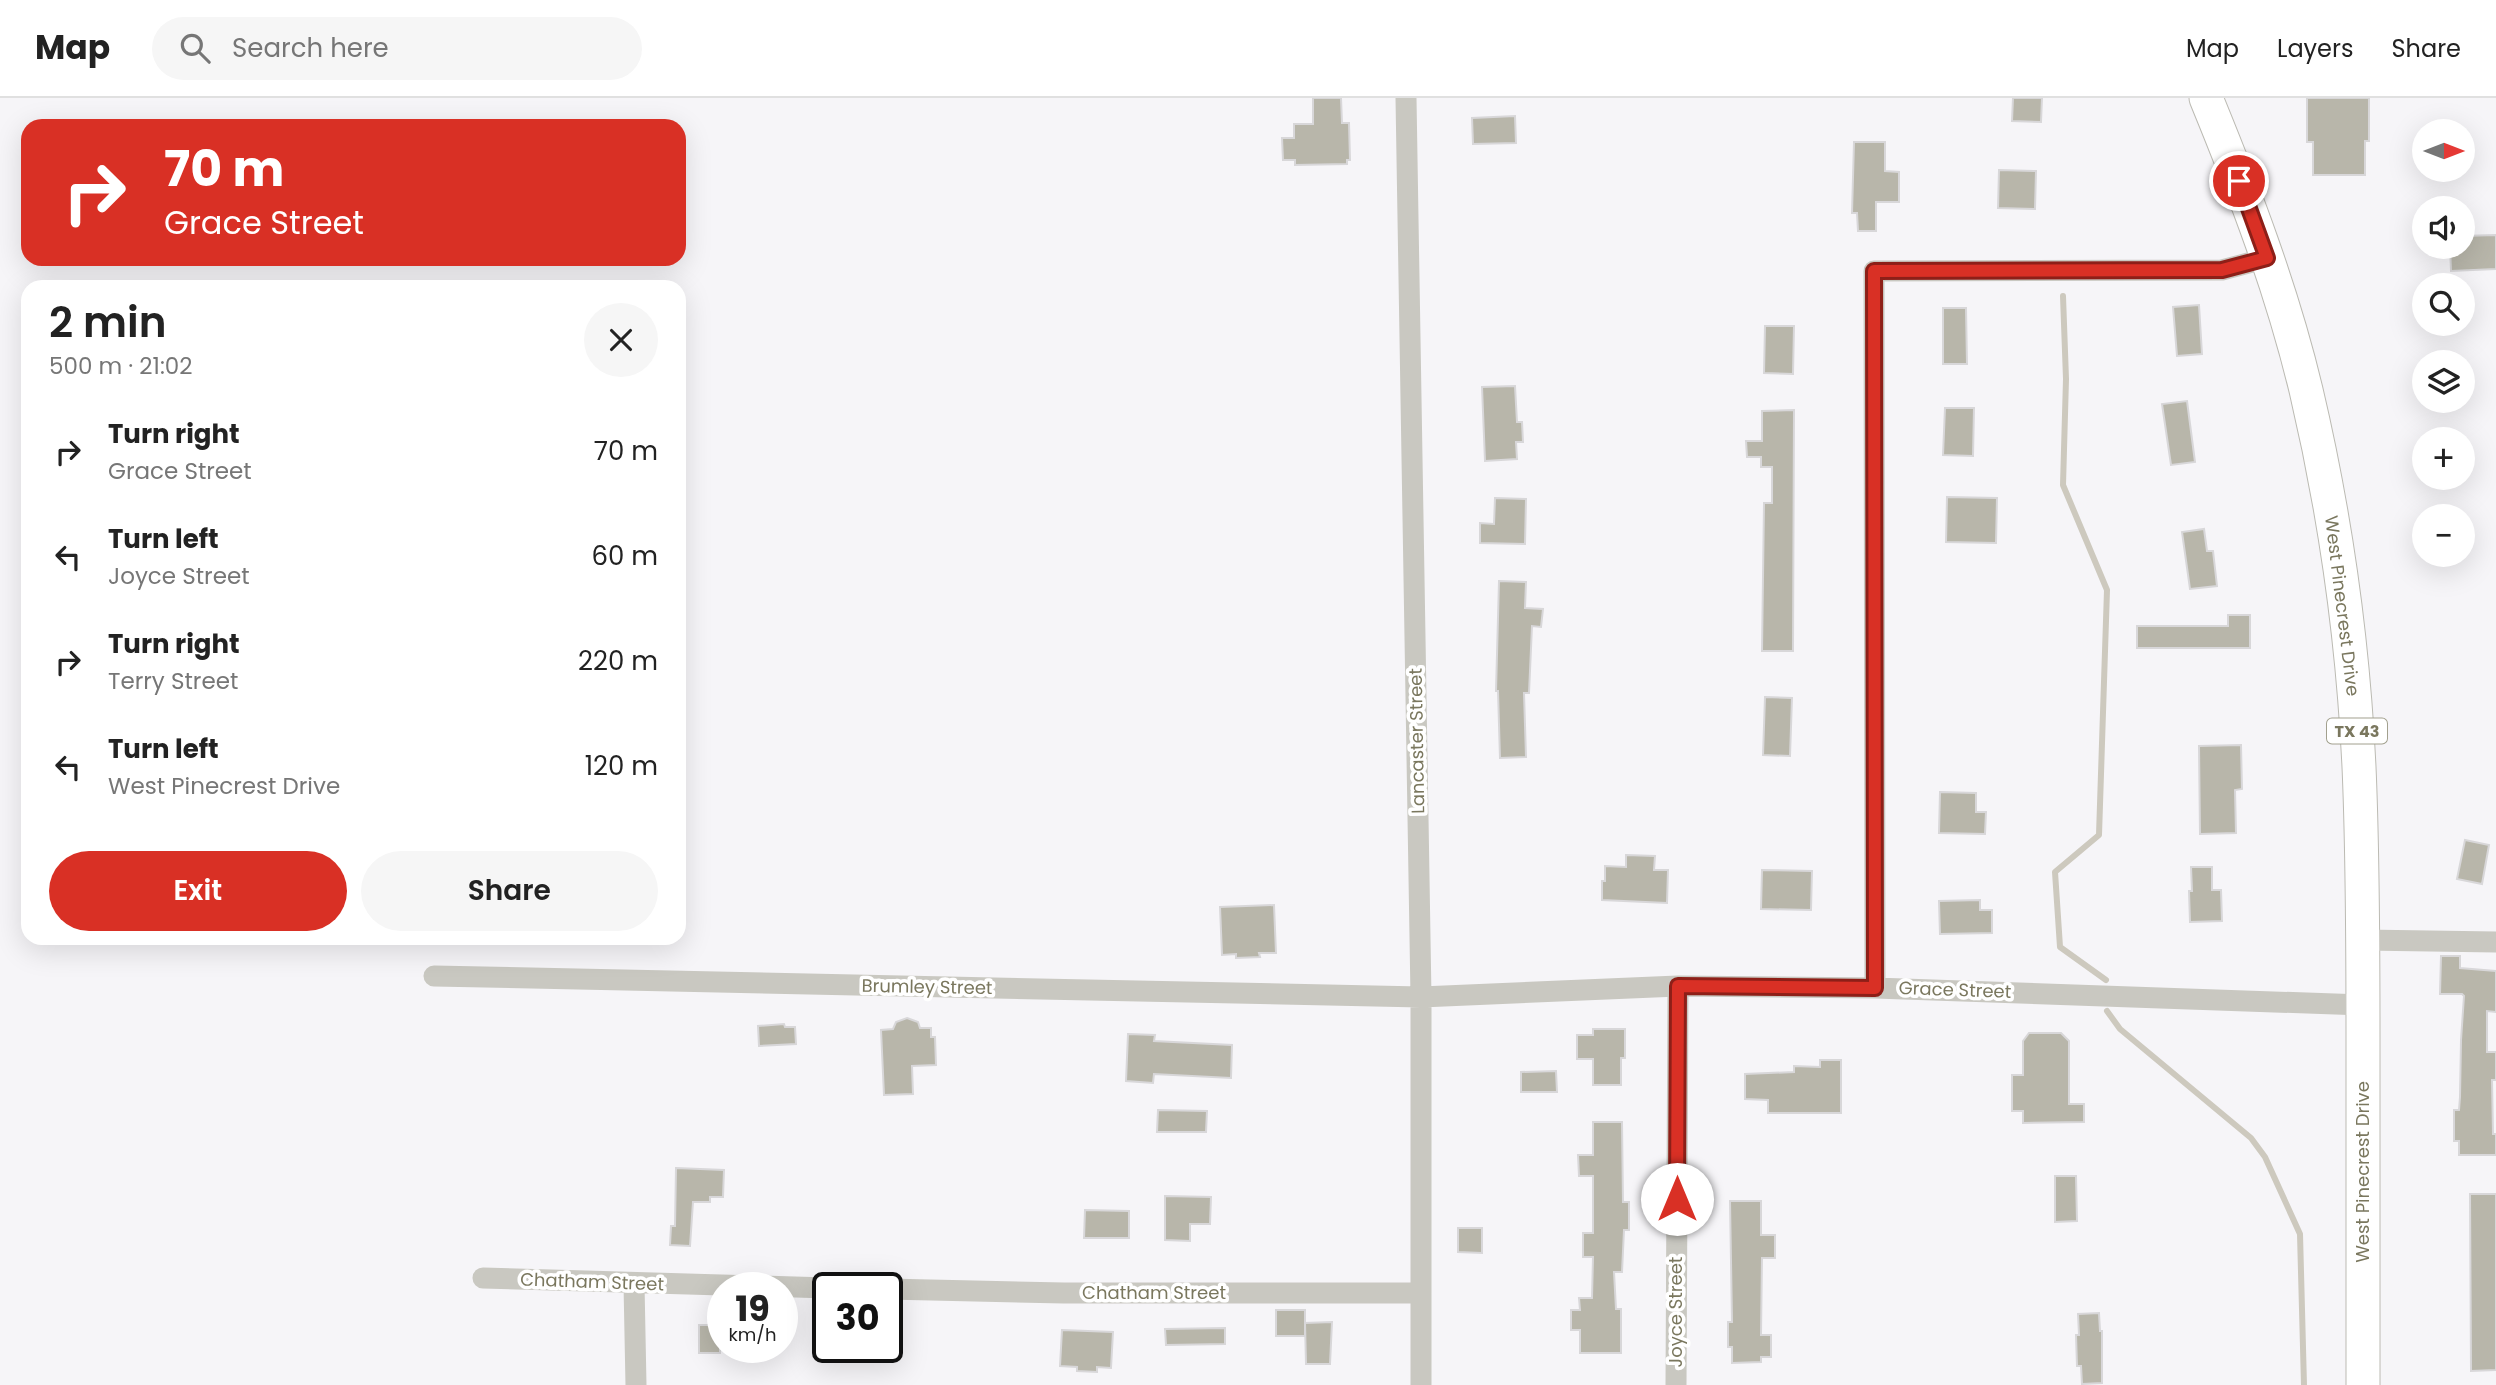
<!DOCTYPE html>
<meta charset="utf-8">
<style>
body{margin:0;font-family:Poppins,sans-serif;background:#f6f6f6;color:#222;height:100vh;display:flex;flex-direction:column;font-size:26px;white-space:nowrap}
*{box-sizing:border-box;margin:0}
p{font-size:23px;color:#767676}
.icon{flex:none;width:38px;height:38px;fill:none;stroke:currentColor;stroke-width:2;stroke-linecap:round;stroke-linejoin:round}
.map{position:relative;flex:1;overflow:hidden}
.drawer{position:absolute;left:21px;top:182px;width:665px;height:665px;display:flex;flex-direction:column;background:#fff;border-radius:21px;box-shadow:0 7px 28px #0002}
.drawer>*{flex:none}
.top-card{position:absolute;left:21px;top:21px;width:665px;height:147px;border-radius:21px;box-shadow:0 7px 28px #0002;background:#d93025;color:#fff;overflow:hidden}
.needle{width:46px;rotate:90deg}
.buttons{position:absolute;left:2412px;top:21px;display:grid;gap:14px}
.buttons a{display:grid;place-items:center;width:63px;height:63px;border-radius:50%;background:#fff;box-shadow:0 7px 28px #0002;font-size:35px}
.speed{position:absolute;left:707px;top:1174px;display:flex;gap:14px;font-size:35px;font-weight:700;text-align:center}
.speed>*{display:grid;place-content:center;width:91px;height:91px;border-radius:50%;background:#fff;box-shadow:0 7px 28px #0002;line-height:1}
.speed small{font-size:18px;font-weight:400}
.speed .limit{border:4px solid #111;border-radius:10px;background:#fff;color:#111}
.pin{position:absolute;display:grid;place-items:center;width:60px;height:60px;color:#fff;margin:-30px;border:4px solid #fff;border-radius:50%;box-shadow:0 2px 7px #0007}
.me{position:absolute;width:77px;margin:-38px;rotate:0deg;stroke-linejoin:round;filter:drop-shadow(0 0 5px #0008)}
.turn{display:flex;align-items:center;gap:24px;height:147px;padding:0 28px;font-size:32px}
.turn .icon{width:91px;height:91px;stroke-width:2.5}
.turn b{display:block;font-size:49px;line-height:60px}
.round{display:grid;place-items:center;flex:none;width:74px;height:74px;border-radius:37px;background:#f6f6f6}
.summary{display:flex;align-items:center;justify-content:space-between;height:119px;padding:0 28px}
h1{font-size:42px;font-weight:600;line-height:52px}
.action{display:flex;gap:14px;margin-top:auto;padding:14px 28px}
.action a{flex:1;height:80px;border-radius:42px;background:#d93025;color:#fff;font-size:28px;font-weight:600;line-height:80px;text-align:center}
.action a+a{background:#f6f6f6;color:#222}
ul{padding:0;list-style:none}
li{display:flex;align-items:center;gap:21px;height:105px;padding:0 28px}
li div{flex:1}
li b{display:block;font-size:26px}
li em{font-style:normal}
header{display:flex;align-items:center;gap:42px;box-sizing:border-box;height:98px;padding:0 35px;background:#fff;border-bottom:2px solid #e0e0e0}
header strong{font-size:33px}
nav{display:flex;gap:38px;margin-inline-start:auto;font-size:24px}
.search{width:490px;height:63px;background:#f6f6f6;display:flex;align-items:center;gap:18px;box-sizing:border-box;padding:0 24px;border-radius:38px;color:#767676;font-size:26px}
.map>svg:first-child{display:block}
</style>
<header>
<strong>Map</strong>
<div class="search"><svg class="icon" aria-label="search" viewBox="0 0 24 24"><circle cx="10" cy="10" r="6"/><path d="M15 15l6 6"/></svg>Search here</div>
<nav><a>Map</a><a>Layers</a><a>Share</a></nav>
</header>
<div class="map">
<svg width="2496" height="1287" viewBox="0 0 2496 1287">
<rect width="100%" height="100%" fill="#f6f5f8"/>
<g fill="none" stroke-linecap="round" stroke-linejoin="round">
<path stroke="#cdc9be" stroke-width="6" d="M2063,198l3,83 -3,106 44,105 -8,245 -44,37 5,75 46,33
M2107,913l13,18 131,109 14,19 35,77 4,151"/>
</g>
<path fill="#b8b6aa" stroke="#d8d7d9" stroke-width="2" d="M1313,0h28l1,25h7l1,37h-3v4l-52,1v-5h-12l-1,-22h12v-14h19z
M2013,0h29l-1,24 -29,-1z
M2307,0h62v43h-4v34h-52v-33h-6z
M1515,18l1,27 -43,1 -1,-26z
M1854,44h31v29l14,1v30h-23v29h-18l-1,-18h-5z
M1999,72l37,1 -1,38 -37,-1z
M2496,137v34l-45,2 -1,-24h12v-11z
M2199,207l3,49 -25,2 -4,-49z
M1943,210h23l1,56h-24z
M1765,228h29l-1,48 -29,-1z
M1515,288l2,36h5l1,20h-7l1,17 -32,2 -3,-74z
M2187,303l8,61 -24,3 -9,-61z
M1945,310h29l-1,48 -30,-1z
M1794,312l-1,241h-31l2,-148h8v-36h-11v-10h-14l-1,-16h16v-30z
M1947,399l50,1 -1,45 -50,-1z
M1495,400l31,1 -1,45 -45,-1v-20l14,1z
M2204,431l3,22h6l4,35 -27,3 -8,-57z
M1499,483l27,1 -1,26 18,1 -2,18 -9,-1 -3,67h-5l2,64 -26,1 -2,-67h-2z
M2228,517h22v33h-113v-22h91z
M1765,599l27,1 -2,58 -27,-1z
M2241,647l1,44 -7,1 1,43 -36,1 -1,-88z
M1940,694l36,1v19h10l-1,22 -46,-1z
M2465,742l24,5 -7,39 -25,-5z
M1626,757l29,1 -1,14h14l-1,33 -65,-3v-19h3v-15l21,1z
M2191,769h21v23h9l1,31 -32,1 -1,-31h3z
M1762,772l50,1 -1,39 -50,-1z
M1980,802v10h12v23l-52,1 -1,-33z
M1274,807l2,48h-17l1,4 -24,1v-4l-14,1 -2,-48z
M2441,858h19v12l36,3v41l-9,-1v41h9v28h-4l1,54h3v21h-37v-14h-5v-31h5l1,-13 1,-57 3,-44 -2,-2h-22z
M907,920l11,4 2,6h11v9h4l1,28 -24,1 1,28 -29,1 -3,-65 12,-1 3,-7z
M784,926l1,3h10l1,17 -37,2 -1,-20z
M1593,931h32v29h-4v27h-28v-26h-16v-24h16z
M2029,935h32l8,8v63h15v18l-61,1v-12h-11v-36h11v-34z
M1128,936l27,1 -1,6 78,4 -1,33 -77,-4 -1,9 -27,-2z
M1820,962h21v53h-73v-13l-23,-1v-25l49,-2v-6l26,1z
M1556,973l1,21h-36v-20z
M1158,1012l49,1 -1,21h-49z
M1593,1024h29l1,80h6v28h-5l-2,42h-8l2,37h5v44h-41v-23h-9v-20h9l-1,-12h13l1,-41h-10v-24h10v-57h-14l-1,-21h15z
M676,1070l48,2 -1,27h-13v5h-17l-3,44 -20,-1 1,-19h4z
M2055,1078h21l1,45 -22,1z
M2470,1096h26v176l-25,1z
M1165,1098l46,1 -1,27h-20v17l-25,-1z
M1730,1103h31v34h14v23h-13l-1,77h10v22h-10v5l-29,1v-16h-4v-25h4z
M1085,1112l44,1v27h-45z
M1458,1130h24v25l-24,-1z
M1276,1212h29v26h-29z
M2099,1215l1,18h2v52l-20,1 -1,-18h-4l-1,-31h3l-1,-21z
M1332,1224l-2,42h-24l-1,-41z
M699,1227h21v28h-21z
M1225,1230v16l-59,1 -1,-16z
M1062,1232l51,2 -2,36 -14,-1v5l-20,-1v-4l-17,-1z"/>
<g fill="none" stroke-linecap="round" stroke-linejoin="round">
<defs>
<path id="primary" d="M2206,0c39,95 76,192 100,292 29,123 47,250 53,377 4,90 4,180 4,270 0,116 0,232 0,348"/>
</defs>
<use href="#primary" stroke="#bbbab2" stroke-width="35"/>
<path stroke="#c9c8c1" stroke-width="21" d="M1406,0l15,899v388
M2363,842l133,2
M434,878l987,21 257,-11 197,2 488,17
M1875,890l-1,-717 348,-1 45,-12
M483,1180l345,10
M634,1186l2,101
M887,1191l177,4h357
M1676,1287l2,-399"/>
<use href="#primary" stroke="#fff" stroke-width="33"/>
</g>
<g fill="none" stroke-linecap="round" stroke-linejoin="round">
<defs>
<path id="route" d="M1677,1101l1,-213 197,2 -1,-717 348,-1 45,-12 -28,-77"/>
</defs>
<use href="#route" stroke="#8d1f18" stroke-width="18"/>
<use href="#route" stroke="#d93025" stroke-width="12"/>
</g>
<g text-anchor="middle" stroke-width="7" stroke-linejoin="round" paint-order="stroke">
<rect fill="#fff" stroke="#a2a08e" stroke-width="2" x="2327" y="620.5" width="60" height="25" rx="5"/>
<g font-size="16" font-weight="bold" fill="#7a775e">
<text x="2357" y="639">TX 43</text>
</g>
<g font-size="18" fill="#7a775e" stroke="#fff">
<text transform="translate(2342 508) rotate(83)" y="6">West Pinecrest Drive</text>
<text transform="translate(1417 643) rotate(-91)" y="6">Lancaster Street</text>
<text transform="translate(927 889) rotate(1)" y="6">Brumley Street</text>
<text transform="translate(1955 892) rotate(2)" y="6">Grace Street</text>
<text transform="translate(2363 1074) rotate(-90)" y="6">West Pinecrest Drive</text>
<text transform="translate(592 1184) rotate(2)" y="6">Chatham Street</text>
<text x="1154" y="1201">Chatham Street</text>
<text transform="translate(1676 1214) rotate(-90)" y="6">Joyce Street</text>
</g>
</g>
</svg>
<div class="buttons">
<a><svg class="needle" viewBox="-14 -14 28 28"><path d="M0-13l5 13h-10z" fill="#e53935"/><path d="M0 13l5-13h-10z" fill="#767676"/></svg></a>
<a><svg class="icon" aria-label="sound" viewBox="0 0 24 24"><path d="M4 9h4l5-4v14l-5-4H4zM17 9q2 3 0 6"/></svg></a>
<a><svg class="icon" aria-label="search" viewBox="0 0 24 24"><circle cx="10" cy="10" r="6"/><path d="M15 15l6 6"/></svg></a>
<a><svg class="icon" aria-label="layers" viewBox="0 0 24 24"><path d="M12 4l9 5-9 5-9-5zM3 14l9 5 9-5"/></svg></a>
<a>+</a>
<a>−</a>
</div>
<div class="speed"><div>19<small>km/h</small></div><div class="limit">30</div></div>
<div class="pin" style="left:2239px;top:83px;background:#d93025"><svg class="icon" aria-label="arrive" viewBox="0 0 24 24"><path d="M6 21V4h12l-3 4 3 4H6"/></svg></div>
<svg class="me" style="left:1677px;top:1101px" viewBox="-20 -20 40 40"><circle r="19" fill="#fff"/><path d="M0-13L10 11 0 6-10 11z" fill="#d93025"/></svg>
<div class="top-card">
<div class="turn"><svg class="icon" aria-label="right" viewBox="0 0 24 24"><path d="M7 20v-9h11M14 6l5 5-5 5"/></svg><div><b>70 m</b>Grace Street</div></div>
</div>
<section class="drawer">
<div class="summary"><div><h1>2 min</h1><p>500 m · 21:02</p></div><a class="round"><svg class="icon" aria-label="close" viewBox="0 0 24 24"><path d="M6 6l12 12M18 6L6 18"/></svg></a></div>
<ul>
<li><svg class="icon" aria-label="right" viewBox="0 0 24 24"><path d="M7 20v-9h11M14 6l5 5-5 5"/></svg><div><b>Turn right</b><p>Grace Street</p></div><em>70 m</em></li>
<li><svg class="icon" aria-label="left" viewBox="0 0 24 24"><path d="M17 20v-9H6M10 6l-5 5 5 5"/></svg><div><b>Turn left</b><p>Joyce Street</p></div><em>60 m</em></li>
<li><svg class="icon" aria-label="right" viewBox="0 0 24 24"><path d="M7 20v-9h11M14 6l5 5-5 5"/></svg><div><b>Turn right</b><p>Terry Street</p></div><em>220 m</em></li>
<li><svg class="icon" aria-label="left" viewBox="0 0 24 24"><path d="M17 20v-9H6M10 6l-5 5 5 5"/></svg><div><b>Turn left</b><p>West Pinecrest Drive</p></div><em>120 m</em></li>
</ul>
<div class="action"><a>Exit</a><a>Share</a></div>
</section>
</div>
